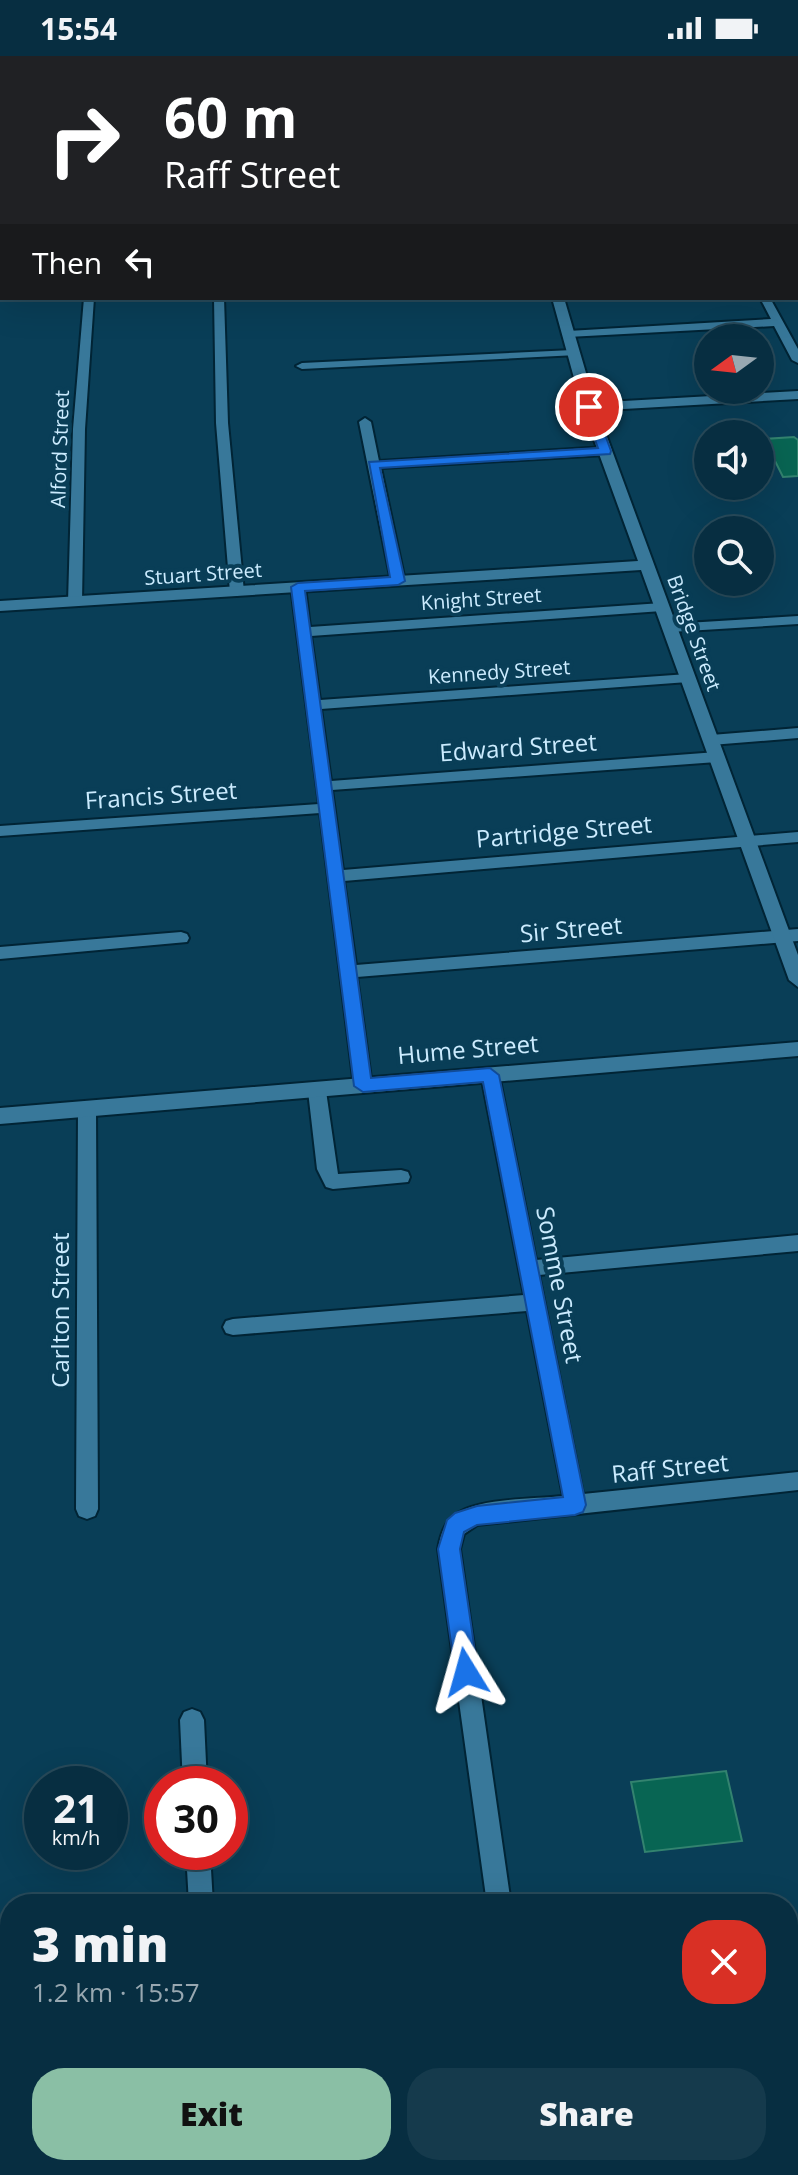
<!DOCTYPE html>
<meta charset="utf-8">
<style>
body{margin:0;font-family:"Open Sans",sans-serif;background:#153a4c;color:#f1f3f6;height:100vh;display:flex;flex-direction:column;font-size:30px;white-space:nowrap}
*{box-sizing:border-box;margin:0}
p{font-size:26px;color:#98a8b1}
.icon{flex:none;width:44px;height:44px;fill:none;stroke:currentColor;stroke-width:2;stroke-linecap:round;stroke-linejoin:round}
.map{position:relative;flex:1;overflow:hidden}
.side{position:absolute;left:0px;top:1838px;width:798px;height:282px;display:flex;flex-direction:column;background:#072e41;border-radius:32px 32px 0 0;box-shadow:0 8px 32px #0002,0 0 0 2px #284a5a}
.side>*{flex:none}
.banner{position:absolute;left:0px;top:0px;width:798px;height:244px;box-shadow:0 8px 32px #0002,0 0 0 2px #284a5a;background:#202124;color:#fff;overflow:hidden}
.needle{width:52px;rotate:255deg}
.buttons{position:absolute;left:694px;top:268px;display:grid;gap:16px}
.buttons a{display:grid;place-items:center;width:80px;height:80px;border-radius:50%;background:#072e41;box-shadow:0 8px 32px #0002,0 0 0 2px #284a5a;font-size:40px}
.speed{position:absolute;left:24px;top:1710px;display:flex;gap:16px;font-size:40px;font-weight:700;text-align:center}
.speed>*{display:grid;place-content:center;width:104px;height:104px;border-radius:50%;background:#072e41;box-shadow:0 8px 32px #0002,0 0 0 2px #284a5a;line-height:1}
.speed small{font-size:20px;font-weight:400}
.speed .limit{border:12px solid #d22;background:#fff;color:#111}
.pin{position:absolute;display:grid;place-items:center;width:68px;height:68px;color:#fff;margin:-34px;border:4px solid #fff;border-radius:50%;box-shadow:0 2px 8px #0007}
.me{position:absolute;width:88px;margin:-44px;rotate:352deg;stroke-linejoin:round;filter:drop-shadow(0 0 6px #0008)}
.turn{display:flex;align-items:center;gap:28px;height:168px;padding:0 32px;font-size:36px}
.turn .icon{width:104px;height:104px;stroke-width:2.5}
.turn b{display:block;font-size:56px;line-height:68px}
.then{display:flex;align-items:center;height:76px;padding:0 32px;background:#0003;gap:16px;font-size:30px}
.round{display:grid;place-items:center;flex:none;width:84px;height:84px;border-radius:32px;background:#153a4c}
.headline{display:flex;align-items:center;justify-content:space-between;height:136px;padding:0 32px}
h1{font-size:48px;font-weight:800;line-height:60px}
.cta{display:flex;gap:16px;margin-top:auto;padding:16px 32px}
.cta a{flex:1;height:92px;border-radius:32px;background:#8abfa5;color:#111;font-size:32px;font-weight:800;line-height:92px;text-align:center}
.cta a+a{background:#153a4c;color:#f1f3f6}
.status{display:flex;justify-content:space-between;align-items:center;height:56px;padding:0 40px;background:#072e41;direction:ltr}
.status svg{height:22px;fill:currentColor}
.map>svg:first-child{display:block}
</style>
<div class="status"><b>15:54</b><svg viewBox="0 0 49 12"><path d="M0 12V9h3v3zM5 12V6h3v6zM10 12V3h3v9zM15 12V0h3v12zM26 1h20v11H26zM47 4h2v5h-2z"/></svg></div>
<div class="map">
<svg width="798" height="2119" viewBox="0 0 798 2119">
<rect width="100%" height="100%" fill="#093e57"/>
<path fill="#086553" stroke="#33836f" stroke-width="2" d="M794,381l4,3v36l-15,1 -19,-38z
M726,1715l16,70 -97,11 -14,-70z"/>
<g fill="none" stroke-linecap="round" stroke-linejoin="round">
<defs>
<path id="street" d="M199,0h8v2h-8z
M303,0h8v2h-8z
M615,0h8v2h-8z
M755,0h8l1,2h-8z
M796,60l2,1v9l-2,-1z
M84,242h10l-9,131 -3,173 -7,4 -7,-4 5,-173z
M214,242h10l4,125 16,169 -7,4 -7,-4 -14,-169z
M760,242h10l28,51v14l-6,-3 -18,-34 -206,11 -6,-3 6,-3 203,-12z
M573,294l4,1v4l-275,14 -6,-3 6,-3z
M798,335v8l-209,12 -6,-4 6,-4z
M365,362l6,4 8,39 226,-14 6,4 -6,4 -224,13 24,113 -7,4 -7,-4 -32,-159z
M298,527l7,4 5,40 352,-24 7,4 -7,4 -351,25 9,64 368,-26 7,4 -7,4 -367,27 10,72 386,-29 7,5 -7,5 -385,28 11,80 455,-38v10l-454,39 12,84 442,-36v12l-441,36 15,109 -9,7 -9,-7 -34,-273 -320,23v-10l319,-22 -28,-217z
M798,560v8l-128,8 -7,-4 7,-4z
M798,672v10l-87,7 -7,-5 7,-5z
M181,876l6,2 2,4 -2,4 -187,17v-12z
M490,1012l9,7 37,185 262,-25v16l-259,24 44,219 215,-22v18l-321,35 -13,9 -4,15 51,355h-24l-49,-355c2,-12 6,-27 17,-34 22,-17 79,-16 108,-19l-36,-185 -294,24 -7,-2 -3,-6 3,-6 7,-2 291,-24 -43,-220z
M317,1028l9,7 12,83 63,-4 7,2 2,5 -2,5 -75,7 -7,-2 -9,-18 -9,-78z
M87,1047l9,7 2,399 -3,7 -8,3 -8,-3 -3,-7 2,-399z
M192,1653l8,3 4,8 3,64h-24l-3,-64 4,-8z
M186,1796h24l3,52h-24z
M28,2110h28v9h-28z
M539,2110h28l2,9h-28z"/>
<path id="secondary" d="M75,0h10l1,2h-12z
M95,0h52l-53,2z
M475,0h10l1,2h-10z
M0,3h2v6h-2z
M796,195h2v8h-2z
M2,234l1,8 -3,1v-8z
M552,242h12l32,109 202,548v32l-9,-7 -148,-410 -641,41v-10l638,-40 -56,-154z
M798,986v14l-798,68v-16z"/>
<path id="highway" d="M798,1969v34l-10,2v-34z
M10,2068v36l-10,1v-36z"/>
</defs>
<use href="#street" stroke="#012435" stroke-width="4"/>
<use href="#secondary" stroke="#012435" stroke-width="4"/>
<use href="#highway" stroke="#012435" stroke-width="4"/>
<use href="#street" fill="#38789a" fill-rule="evenodd"/>
<use href="#secondary" fill="#38789a" fill-rule="evenodd"/>
<use href="#highway" fill="#bbc64b" fill-rule="evenodd"/>
</g>
<path fill="#1a73e8" stroke="#114b97" stroke-width="2" d="M589,348l6,3 16,44 -1,3 -230,14 25,113 -7,4 -93,6 66,487 119,-10 9,7 87,430 -3,7 -8,3 -98,10 -13,7 -4,17 18,123 -3,7 -9,4 -8,-4 -3,-7 -17,-123 9,-29 8,-7 22,-7 86,-9 -80,-415 -120,10 -9,-6 -63,-499 7,-4 92,-6 -21,-115 229,-14 -15,-41z"/>
<g text-anchor="middle" stroke-width="8" stroke-linejoin="round" paint-order="stroke">
<g font-size="20" fill="#cbebfe" stroke="#093e57">
<text transform="translate(60 393) rotate(-88)" y="7">Alford Street</text>
<text transform="translate(203 518) rotate(-4)" y="7">Stuart Street</text>
<text transform="translate(481 543) rotate(-4)" y="7">Knight Street</text>
<text transform="translate(694 577) rotate(70)" y="7">Bridge Street</text>
<text transform="translate(499 616) rotate(-4)" y="7">Kennedy Street</text>
</g>
<g font-size="24" fill="#cbebfe" stroke="#093e57">
<text transform="translate(518 692) rotate(-4)" y="8">Edward Street</text>
<text transform="translate(161 740) rotate(-4)" y="8">Francis Street</text>
<text transform="translate(564 776) rotate(-5)" y="8">Partridge Street</text>
<text transform="translate(571 874) rotate(-5)" y="8">Sir Street</text>
<text transform="translate(468 994) rotate(-5)" y="8">Hume Street</text>
<text transform="translate(559 1229) rotate(79)" y="8">Somme Street</text>
<text transform="translate(61 1254) rotate(-90)" y="8">Carlton Street</text>
<text transform="translate(670 1413) rotate(-6)" y="8">Raff Street</text>
</g>
</g>
</svg>
<div class="buttons">
<a><svg class="needle" viewBox="-14 -14 28 28"><path d="M0-13l5 13h-10z" fill="#e53935"/><path d="M0 13l5-13h-10z" fill="#98a8b1"/></svg></a>
<a><svg class="icon" aria-label="sound" viewBox="0 0 24 24"><path d="M4 9h4l5-4v14l-5-4H4zM17 9q2 3 0 6"/></svg></a>
<a><svg class="icon" aria-label="search" viewBox="0 0 24 24"><circle cx="10" cy="10" r="6"/><path d="M15 15l6 6"/></svg></a>
</div>
<div class="speed"><div>21<small>km/h</small></div><div class="limit">30</div></div>
<div class="pin" style="left:589px;top:351px;background:#d93025"><svg class="icon" aria-label="arrive" viewBox="0 0 24 24"><path d="M6 21V4h12l-3 4 3 4H6"/></svg></div>
<svg class="me" style="left:466px;top:1616px" viewBox="-20 -20 40 40"><path d="M0-17L14 15 0 8-14 15z" fill="#1a73e8" stroke="#fff" stroke-width="4"/></svg>
<div class="banner">
<div class="turn"><svg class="icon" aria-label="right" viewBox="0 0 24 24"><path d="M7 20v-9h11M14 6l5 5-5 5"/></svg><div><b>60 m</b>Raff Street</div></div>
<div class="then">Then<svg class="icon" aria-label="left" viewBox="0 0 24 24"><path d="M17 20v-9H6M10 6l-5 5 5 5"/></svg></div>
</div>
<section class="side">
<div class="headline"><div><h1>3 min</h1><p>1.2 km · 15:57</p></div><a class="round" style="background:#d93025;color:#fff"><svg class="icon" aria-label="close" viewBox="0 0 24 24"><path d="M6 6l12 12M18 6L6 18"/></svg></a></div>
<div class="cta"><a>Exit</a><a>Share</a></div>
</section>
</div>
